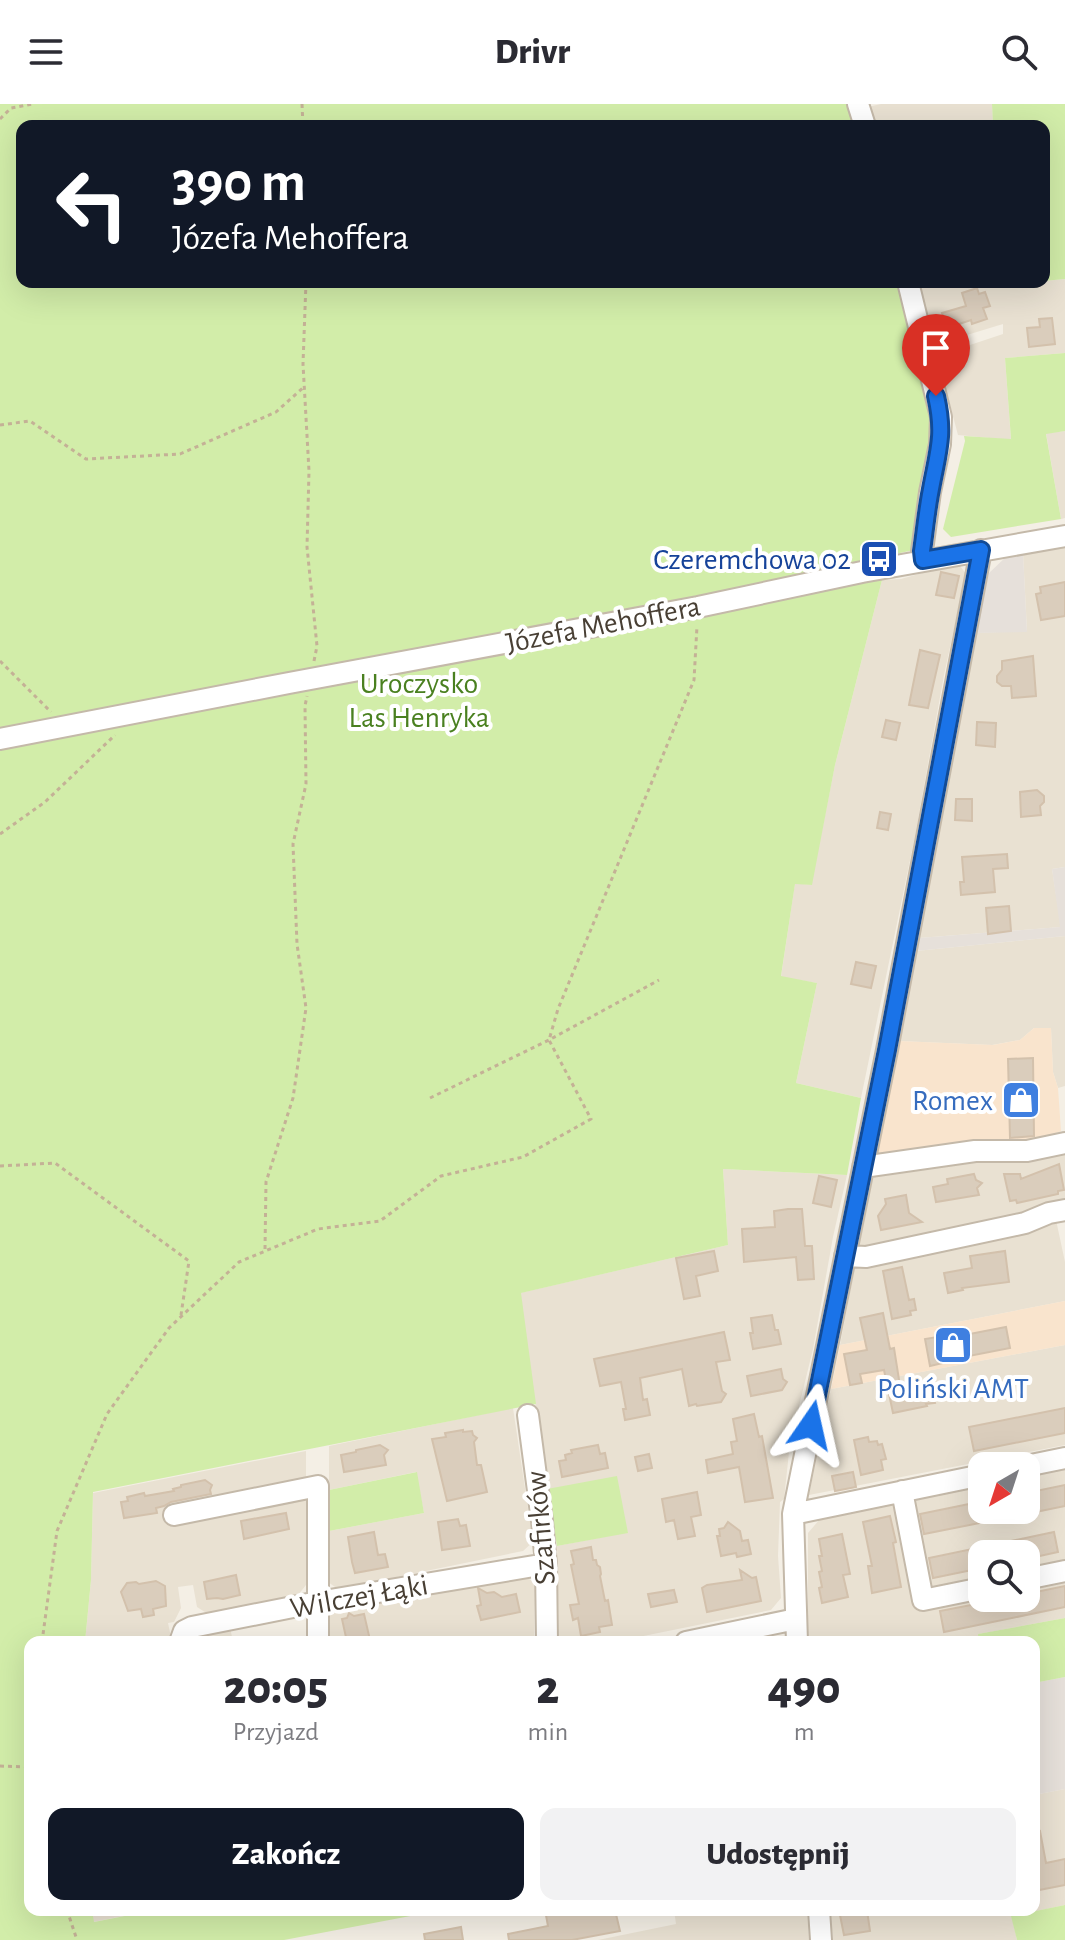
<!DOCTYPE html>
<html lang="pl">
<meta charset="utf-8">
<style>
body{margin:0;font-family:"Alegreya Sans",sans-serif;background:#f2f2f3;color:#2b2b33;height:100vh;display:flex;flex-direction:column;font-size:30px;white-space:nowrap}
*{box-sizing:border-box;margin:0}
p{font-size:26px;color:#7c7c81}
.icon{flex:none;width:44px;height:44px;fill:none;stroke:currentColor;stroke-width:2;stroke-linecap:round;stroke-linejoin:round}
.map{position:relative;flex:1;overflow:hidden}
.side{position:absolute;left:24px;top:1532px;width:1016px;height:280px;display:flex;flex-direction:column;background:#fff;border-radius:16px;box-shadow:0 8px 32px #0002}
.side>*{flex:none}
.guide{position:absolute;left:16px;top:16px;width:1034px;height:168px;border-radius:16px;box-shadow:0 8px 32px #0002;background:#111827;color:#fff;overflow:hidden}
.needle{width:52px;rotate:219deg}
.tools{position:absolute;left:968px;top:1348px;display:grid;gap:16px}
.tools a{display:grid;place-items:center;width:72px;height:72px;border-radius:16px;background:#fff;box-shadow:0 8px 32px #0002;font-size:40px}
.pin{position:absolute;display:grid;place-items:center;width:68px;height:68px;color:#fff;margin:-82px -34px;border-radius:50% 50% 50% 0;rotate:-45deg;box-shadow:0 0 8px #0007}
.pin .icon{rotate:45deg}
.me{position:absolute;width:88px;margin:-44px;rotate:11deg;stroke-linejoin:round;filter:drop-shadow(0 0 6px #0008)}
.turn{display:flex;align-items:center;gap:28px;height:168px;padding:0 24px;font-size:36px}
.turn .icon{width:104px;height:104px;stroke-width:2.5}
.turn b{display:block;font-size:56px;line-height:68px}
.eta{display:flex;justify-content:space-evenly;align-items:center;height:136px;text-align:center}
.eta b{font-size:48px;font-weight:800;line-height:56px}
.button{display:flex;gap:16px;margin-top:auto;padding:16px 24px}
.button a{flex:1;height:92px;border-radius:16px;background:#111827;color:#fff;font-size:32px;font-weight:800;line-height:92px;text-align:center}
.button a+a{background:#f2f2f3;color:#2b2b33}
header{display:flex;justify-content:space-between;align-items:center;height:104px;padding:0 24px;background:#fff;font-size:36px;font-weight:800}
.map>svg:first-child{display:block}
</style>
<header><svg class="icon" aria-label="menu" viewBox="0 0 24 24"><path d="M4 6h16M4 12h16M4 18h16"/></svg>Drivr<svg class="icon" aria-label="search" viewBox="0 0 24 24"><circle cx="10" cy="10" r="6"/><path d="M15 15l6 6"/></svg></header>
<div class="map">
<svg width="1065" height="1836" viewBox="0 0 1065 1836">
<rect width="100%" height="100%" fill="#f4efe5"/>
<path fill="#e9e1d2" fill-rule="evenodd" d="M881,0h111l1,22h-120l-5,-19z
M1065,175v74l-60,5 6,82 -53,-5 -21,-79 66,-22v-10l-69,21 -18,-63h85l1,3z
M1065,327v87l-4,1 -15,-86z
M1065,441v322l-13,2 9,58 -142,11 56,-305 52,-2 -4,-78z
M958,459l8,11 -22,101 -29,161 -54,262 -65,-15 21,-100 -36,-6 14,-94 16,2 24,-120 47,-185 19,-1z
M1065,832v150l-7,2 -5,-16 -2,-43 -17,-1 -14,12 -28,5 -93,-4 17,-90z
M1065,1044v55l-12,3 12,56v39l-225,44 33,-173z
M723,1065l124,6 -14,62 -20,112 -23,94 -6,56 -4,3 -2,54 3,42 -10,12 -157,32h-55l-2,-96 71,-14 -81,-43 -27,-196 208,-48z
M1065,1241v100l-256,50 22,-106z
M513,1304l20,134 -10,9 -185,38 -10,-7 1,-51 95,-18 -8,-41 -87,18v-44z
M306,1347v134l-8,10 -90,19 -11,-7 -4,-22 -15,2 3,21 -7,14 -6,1 4,19h-87l6,-62 2,-87z
M1065,1365v149l-86,16v8h-171v-109l12,-14 162,-33v24h44v-33zM982,1450h44v44h-44z
M519,1468l16,11 -1,59h-206l-1,-24 13,-14z
M230,1523l3,15h-42l8,-11z
M1065,1685v116l-53,11 5,24h-184l-3,-30h204v-115z
M92,1806h62l-61,12z
M674,1806h133l2,30h-211l78,-16z"/>
<path fill="#f9e4cd" d="M1034,924h17l2,44 5,16 3,43 -27,11 -47,-1 -56,6 -55,12 23,-118 94,4 27,-5z
M1065,1197v44l-234,44 9,-44z"/>
<path fill="#e6e0da" d="M1023,449l4,79 -52,1 14,-60 18,-17z
M1065,763v69l-149,15 3,-13 141,-11 -8,-58z
M1065,1573v112l-31,6v-112z"/>
<path fill="#d2eda9" d="M0,0h849l7,22h-834v156h878l18,65 15,87 -19,116 -47,10 15,20 -47,185 -23,120 -17,-1 -14,92 36,7 -21,100 65,15 -14,77 -124,-6 5,76 -207,48 15,111 -443,88 -2,88 -6,62h-55v268h62l2,12 61,-12h287l-158,30h-284z
M992,0h73v175l-21,2v-155h-51z
M1065,249v78l-19,3 15,85 -110,18 -8,-8 22,-88 -1,-5 47,3 -6,-81z
M417,1368l7,41 -95,18v-41z
M617,1372l11,57 -71,13 -10,-57z
M1065,1514v59l-31,6v-41h-55l-1,-8z
M1065,1801v35h-48l-6,-24z"/>
<path fill="#dacdbc" stroke="#d3c1ac" stroke-width="2" d="M977,184l2,6 6,-2 5,14 -7,2 4,11 -15,5 -1,-4 -24,8 -5,-15 24,-7 -4,-13z
M1052,214l3,26 -26,3 -2,-19 13,-1 -1,-8z
M941,468l18,4 -5,22 -18,-3z
M1065,478v34l-24,4 -5,-26 5,-1 -1,-6z
M920,546l20,5 -12,53 -19,-3z
M1033,552l3,40 -24,2 -1,-12h-9l-5,-4v-6l5,-6v-9z
M886,616l14,3 -4,17 -14,-3z
M977,618l19,1 -1,24 -19,-2z
M1037,686l7,6v6l-4,4 1,9 -20,2 -1,-25z
M956,695h16v22l-17,-1z
M880,708l11,2 -3,16 -11,-2z
M1007,750l1,14 -15,1 2,23 -34,3 -1,-13h4l-2,-25z
M1009,802l2,25 -23,3 -2,-26z
M856,858l20,4 -5,22 -20,-4z
M1033,954l1,78 -24,2 -2,-79z
M1059,1060l5,26 -6,1v3l-41,9 -1,-3 -6,1 -6,-27h16l1,5z
M974,1070l2,6 6,3 -5,5 2,7 -43,7 -3,-15 15,-3 -1,-5z
M819,1072l18,4 -6,27 -18,-4z
M906,1091l3,18 13,9 -41,8 -3,-14 8,-12 -1,-5z
M788,1105h14l3,37h7l2,33 -16,1 -2,-23 -52,5 -2,-33 33,-2 -1,-16z
M714,1147l4,20 -22,5 4,20 -16,3 -8,-41z
M1005,1147l4,31 -47,6 1,2 -15,3 -4,-20 28,-5 -2,-12z
M902,1163l7,33 5,-1 2,11 -6,1 1,4 -19,4 -9,-48z
M883,1209l7,36 4,-1 6,38 22,-4 2,10 8,-1 3,12 -9,1 1,2 -34,7 -9,-43 -24,4 2,9 -12,2 -6,-31 23,-4 -7,-32z
M772,1211l3,15h3l3,14 -28,5 -3,-16h3l-2,-15z
M1006,1223l4,21 -67,13v2l-13,3 -5,-27 12,-2 2,3z
M724,1228l6,28 -14,2 6,29 4,3 -5,8 -24,4 -1,-2 -7,2 -7,-37 -42,9 3,22 4,-1 3,16 -25,5 -2,-11h3l-5,-27 -21,4 -6,-27z
M781,1265l2,10 4,3 -5,8 -31,6 -4,-20z
M1065,1304v25l-91,18 -5,-24z
M754,1310l5,23 3,-1 11,62 -28,4 -6,-35 -31,6 -2,-13 27,-6 -2,-12 6,-1 -4,-22z
M463,1326v2l9,-1 1,4 4,3 -3,4 3,23h4l6,27 -40,9 -15,-62 14,-2 -1,-4z
M868,1333l1,5 8,-1 1,4 4,-1 4,15 -5,1 2,10 -22,5 -7,-35z
M380,1341l8,5 -4,5 2,10 -42,7 -3,-17 15,-3v-2z
M598,1341l2,9 5,-1 3,15 -46,9 -3,-16 7,-1 -1,-5 7,-2 -1,-3z
M649,1350l3,14 -14,3 -3,-14z
M853,1368l3,15 -21,4 -3,-15z
M205,1376l7,5 -2,5 1,4 -40,8 -7,4 -8,2 1,5 -33,5 -3,-16 7,-1 -1,-4 17,-4 1,3 29,-5 -1,-2 8,-2v-2z
M1065,1381v21l-39,8v-21z
M697,1388l4,23 -10,2 4,19 -17,3 -4,-19 -8,2 -4,-23z
M974,1399l1,7h40v6l-91,18 -4,-20z
M286,1409l3,16 -45,10 -3,-18z
M890,1412l6,26 -3,1 8,44 -29,6 -4,-27h4l-9,-44z
M458,1415l2,7 6,-1 4,21 -28,4 -4,-28z
M728,1418l12,9 2,10 6,-1 3,14 -14,3 -1,-4 -15,3 -4,-20h3l-1,-7 5,-1z
M374,1428l4,23 7,-1 3,13 -33,6 -3,-11 -4,-25z
M1054,1428l4,20 -32,7v-5h-44v14l-49,10 -4,-20z
M842,1430l8,40 -7,1 5,22 -26,6 -3,-15 3,-1 -3,-15 3,-1 -3,-15h3l-3,-17z
M591,1443l2,13h3l1,5 3,2 1,7 -1,2 5,25 3,-1 4,25 -13,2 1,5 -19,4 -3,-18 -5,2 -3,-15 9,-1 -8,-39 3,-1 -3,-13z
M740,1466l12,8 4,-1 5,24 -54,11 -5,-24 5,-3 35,-5z
M236,1471l4,20 -17,4 -6,-1 -10,1 -3,-17z
M156,1477l9,5 1,20 -13,3 1,6 -11,2 -2,-8 -13,2 -7,-19 6,-9 9,-1 3,2z
M1065,1482v21l-121,25 -4,-21 67,-13h19v-4z
M478,1484l9,5 7,-1 8,5 14,-3 4,18 -39,8 -4,-14 4,-1z
M674,1486l3,12 -26,5 -3,-13z
M349,1509l5,3 10,-2 6,26 -23,2 -5,-23 5,-1z
M1040,1727l6,32 19,-4v26l-26,5 -5,-22v-36z
M545,1806h70l5,21 -48,9h-63l-1,-6 40,-8z
M839,1806h28l3,21 -26,4z
M461,1823l2,13h-38l-1,-6z"/>
<g fill="none" stroke-linecap="round" stroke-linejoin="round">
<defs>
<path id="minor" d="M858,0l7,22
M908,178l33,135 -1,27 -10,48 -8,59 1,9
M0,635l289,-56 409,-76 164,-35 203,-36
M863,1063l112,-16h52l38,-8
M845,1152l21,1 159,-34 24,-10 16,-3
M528,1311l14,106 4,43 1,78
M1026,1362l39,-8
M902,1387l21,109 59,-12
M793,1410l189,-39
M174,1411l144,-29v156
M1026,1475l39,-8
M180,1538l4,-11 8,-4 126,-25 228,-38
M686,1538l110,-23
M797,1538l-4,-128 94,-464 94,-500
M819,1806l2,30"/>
</defs>
<use href="#minor" stroke="#c4b9a9" stroke-width="24"/>
<path stroke="#c4b196" stroke-width="3" stroke-dasharray="4 4" stroke-linecap="butt" d="M302,0l1,22
M0,15l11,-11 22,-4
M306,178l-3,82 6,107 -2,76 10,99 -3,15
M0,321l30,-4 56,38 94,-5 96,-42 29,-26
M0,557l51,51
M0,730l45,-32 70,-67
M430,994l119,-58 110,-60
M0,1062l55,-3 134,98 -8,54
M265,1145l1,-67 27,-84 13,-90 -9,-64 -4,-100 13,-60 -1,-78 2,-10
M42,1538l15,-111 50,-117 62,-86 70,-66 79,-33 62,-8 61,-45 82,-19 68,-38 -42,-79 9,-31 136,-329 3,-54
M0,1662l30,1
M67,1806l10,30"/>
<use href="#minor" stroke="#fff" stroke-width="20"/>
</g>
<g fill="none" stroke-linecap="round" stroke-linejoin="round">
<defs>
<path id="route" d="M811,1321l76,-375 94,-500 -58,10 -1,-9c3,-21 5,-42 9,-62 7,-38 14,-54 5,-93"/>
</defs>
<use href="#route" stroke="#114b97" stroke-width="20"/>
<use href="#route" stroke="#1a73e8" stroke-width="14"/>
</g>
<defs>
<symbol id="bus-square" viewBox="-11 -11 22 22"><rect x="-9" y="-9" width="18" height="18" rx="4" fill="#1a4fb4" stroke="#fff"/><path d="M-5-6H5V4H4V6H2V4H-2V6H-4V4H-5ZM-3.5-4V0h7V-4ZM-3.5 1.2v1.5H-2V1.2ZM2 1.2v1.5H3.5V1.2Z" fill="#fff"/></symbol>
<symbol id="shop-square" viewBox="-11 -11 22 22"><rect x="-9" y="-9" width="18" height="18" rx="4" fill="#3f7fe0" stroke="#fff"/><path d="M-5-2.5h2.3a2.7 3.5 0 0 1 5.4 0H5L5.5 6h-11ZM-1.5-2.5h3a1.5 2.3 0 0 0-3 0Z" fill="#fff"/></symbol>
</defs>
<g fill-rule="evenodd">
<use href="#bus-square" x="857" y="433" width="44" height="44"/>
<use href="#shop-square" x="999" y="974" width="44" height="44"/>
<use href="#shop-square" x="931" y="1219" width="44" height="44"/>
</g>
<g text-anchor="middle" stroke-width="8" stroke-linejoin="round" paint-order="stroke">
<g font-size="30" fill="#164399" stroke="#fff" text-anchor="end">
<text x="851" y="465">Czeremchowa 02</text>
</g>
<g font-size="30" fill="#483f34" stroke="#fff">
<text transform="translate(603 520) rotate(-11)" y="10">Józefa Mehoffera</text>
<text transform="translate(540 1424) rotate(-95)" y="10">Szafirków</text>
<text transform="translate(359 1492) rotate(-10)" y="10">Wilczej Łąki</text>
</g>
<g font-size="30" fill="#4a8020" stroke="#fff">
<text x="419" y="589">Uroczysko<tspan x="419" dy="34">Las Henryka</tspan></text>
</g>
<g font-size="30" fill="#366cbe" stroke="#fff" text-anchor="end">
<text x="993" y="1006">Romex</text>
<text x="953" y="1294" text-anchor="middle">Poliński AMT</text>
</g>
</g>
</svg>
<div class="tools">
<a><svg class="needle" viewBox="-14 -14 28 28"><path d="M0-13l5 13h-10z" fill="#e53935"/><path d="M0 13l5-13h-10z" fill="#7c7c81"/></svg></a>
<a><svg class="icon" aria-label="search" viewBox="0 0 24 24"><circle cx="10" cy="10" r="6"/><path d="M15 15l6 6"/></svg></a>
</div>
<div class="pin" style="left:936px;top:292px;background:#d93025"><svg class="icon" aria-label="arrive" viewBox="0 0 24 24"><path d="M6 21V4h12l-3 4 3 4H6"/></svg></div>
<svg class="me" style="left:811px;top:1321px" viewBox="-20 -20 40 40"><path d="M0-17L14 15 0 8-14 15z" fill="#1a73e8" stroke="#fff" stroke-width="4"/></svg>
<div class="guide">
<div class="turn"><svg class="icon" aria-label="left" viewBox="0 0 24 24"><path d="M17 20v-9H6M10 6l-5 5 5 5"/></svg><div><b>390 m</b>Józefa Mehoffera</div></div>
</div>
<section class="side">
<div class="eta">
<div><b>20:05</b><p>Przyjazd</p></div>
<div><b>2</b><p>min</p></div>
<div><b>490</b><p>m</p></div>
</div>
<div class="button"><a>Zakończ</a><a>Udostępnij</a></div>
</section>
</div>
